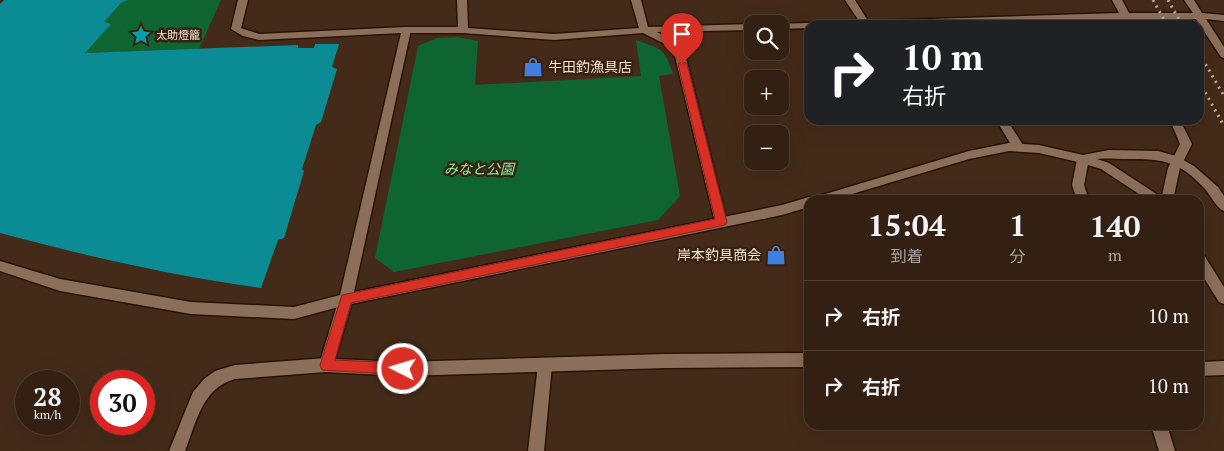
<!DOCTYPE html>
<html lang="ja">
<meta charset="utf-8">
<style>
body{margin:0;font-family:"PT Serif","Noto Sans JP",serif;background:#3b281c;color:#f1f3f6;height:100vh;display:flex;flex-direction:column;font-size:19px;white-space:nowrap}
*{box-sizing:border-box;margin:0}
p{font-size:16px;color:#a9a3a0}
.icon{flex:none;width:28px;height:28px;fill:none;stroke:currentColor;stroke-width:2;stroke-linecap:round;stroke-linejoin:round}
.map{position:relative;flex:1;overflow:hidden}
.sheet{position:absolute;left:804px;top:195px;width:400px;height:235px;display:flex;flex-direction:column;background:#332013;border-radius:15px;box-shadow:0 5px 20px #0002,0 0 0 1px #4e3e33}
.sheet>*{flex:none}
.banner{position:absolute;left:804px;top:20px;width:400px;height:105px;border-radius:15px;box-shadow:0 5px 20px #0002,0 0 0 1px #4e3e33;background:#202124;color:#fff;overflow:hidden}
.controls{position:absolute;left:744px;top:15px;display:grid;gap:10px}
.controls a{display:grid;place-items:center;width:45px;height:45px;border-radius:10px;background:#332013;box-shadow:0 5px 20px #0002,0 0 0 1px #4e3e33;font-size:25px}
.speed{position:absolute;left:15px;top:370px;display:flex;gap:10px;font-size:25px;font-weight:700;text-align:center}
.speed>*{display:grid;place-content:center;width:65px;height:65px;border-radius:50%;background:#332013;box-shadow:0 5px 20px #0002,0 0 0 1px #4e3e33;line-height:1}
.speed small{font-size:12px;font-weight:400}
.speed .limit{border:8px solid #d22;background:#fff;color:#111}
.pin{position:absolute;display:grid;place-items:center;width:42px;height:42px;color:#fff;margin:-51px -21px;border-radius:50% 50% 50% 0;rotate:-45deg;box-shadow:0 0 5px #0007}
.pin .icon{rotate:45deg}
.me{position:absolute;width:55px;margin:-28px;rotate:275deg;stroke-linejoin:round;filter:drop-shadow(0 0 4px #0008)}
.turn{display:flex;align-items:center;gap:18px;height:105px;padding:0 15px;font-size:22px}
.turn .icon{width:65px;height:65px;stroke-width:2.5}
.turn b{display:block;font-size:35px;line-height:42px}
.eta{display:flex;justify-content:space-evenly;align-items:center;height:85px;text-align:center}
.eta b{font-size:30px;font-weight:700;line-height:35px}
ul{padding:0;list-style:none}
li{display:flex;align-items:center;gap:15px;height:70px;padding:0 15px;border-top:1px solid #4e3e33}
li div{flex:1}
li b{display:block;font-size:19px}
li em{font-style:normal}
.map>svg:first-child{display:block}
</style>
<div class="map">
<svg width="1224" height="451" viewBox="0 0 1224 451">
<rect width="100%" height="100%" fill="#442b19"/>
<path fill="#0e6531" d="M127,0h94l-22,49 -114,4 25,-29 -6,-2 17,-19z
M457,37l21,4 -3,44 166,-9 -5,-36c25,9 29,8 37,34l-14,2 21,120 -22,24 -264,52 -19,-14 43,-212 19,-8z"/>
<path fill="#0b8c94" d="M4,0h123l-6,3 -17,19 7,2 -26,29 213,-8v3h16l1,-4h24l-7,23 5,2 -16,53 -5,3 -14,44 2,2 -20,67 -6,2 -17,48c-88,-12 -175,-32 -261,-55v-229z"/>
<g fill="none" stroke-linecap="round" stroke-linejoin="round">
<defs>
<path id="service" d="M326,358l5,2 2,5 -2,5 -5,2 -91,7c-33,9 -39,44 -50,72h-16l24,-59 11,-13 11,-8 20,-6z
M545,358l5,2 2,5 -8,86h-16l10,-86 2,-5z"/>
<path id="minor" d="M457,0h10l1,28 86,6 85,-6 -8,-28h10l7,27 104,-3v6l-95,2 26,14 44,176 -2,3h-8l-2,-3 -42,-174 -30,-15 -89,7 -91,-7h-57l-5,-3 5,-3h52z
M845,0h10l13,21 251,-8 -7,-13h10l7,13h64l-9,-13h10l8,13 22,2v6l-18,-2 18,28v11l-3,-1 -25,-38h-65l3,4 -2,2h-6l-4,-6 -212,6h-101v3l-29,1v-5h-2l81,-3z
M996,120h11l18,28 -2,3h-8z
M1170,120h10l12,24 -12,24 -7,32h-12l7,-32 12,-24z
M1083,155l6,4 -5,26 5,15h-12l-5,-15 5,-26z
M346,293l5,2 2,4 -18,60 68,3 262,-8 144,-1v14l-144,1 -262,8 -77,-4 -5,-2 -2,-5 20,-66 2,-4z
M1224,361v14l-25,1v-14z
M1151,425h16l8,26h-16z"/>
<path id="tertiary" d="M238,0h10l-7,28 18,6 147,-7 5,3 -57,262 428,-87 27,-8 3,1 157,-47 40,-8 30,2 44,10 26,-5 49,1 18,5 18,10 24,21 6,9v15c-8,-3 -14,-17 -20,-23 -25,-27 -41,-29 -76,-29 -11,0 -21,-1 -31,0l12,4 52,34 2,3h-15l-47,-31 -19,-6 -43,-10 -30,-2 -40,8 -137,41h-23v7l-27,8 -436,90 -52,14 -103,-5 -131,-23 -60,-20v-10l60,18 131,23 103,5 46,-12 61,-262 -142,7 -16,-4 -12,-7z
M1199,254l5,1 20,32v17l-5,-2 -20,-32z"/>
</defs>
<use href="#service" stroke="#291302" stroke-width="3"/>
<use href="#minor" stroke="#291302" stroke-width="3"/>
<use href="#tertiary" stroke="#291302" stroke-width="3"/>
<use href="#service" fill="#8c6f5b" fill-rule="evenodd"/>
<use href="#minor" fill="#8c6f5b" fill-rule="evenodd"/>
<use href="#tertiary" fill="#8c6f5b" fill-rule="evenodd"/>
<path stroke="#bca89b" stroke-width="3" stroke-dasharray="2 4.5" stroke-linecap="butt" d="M1153,0l14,25
M1168,0l14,25
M1199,53l25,43
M1199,81l25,45"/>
</g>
<path fill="#d93025" stroke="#8d1f18" d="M682,61l5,3 40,158 -2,3 -374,78 -16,57 68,3 5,2 2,4 -2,4 -5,2 -81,-5 -2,-5 22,-70 373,-76 -37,-155z"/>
<defs>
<symbol id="sight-bare" viewBox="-9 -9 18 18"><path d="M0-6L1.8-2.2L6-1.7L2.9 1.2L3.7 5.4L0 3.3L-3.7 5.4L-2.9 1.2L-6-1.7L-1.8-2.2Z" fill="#0f9aa8" stroke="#39210f" stroke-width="2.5" paint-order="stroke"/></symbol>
<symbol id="shop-bare" viewBox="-9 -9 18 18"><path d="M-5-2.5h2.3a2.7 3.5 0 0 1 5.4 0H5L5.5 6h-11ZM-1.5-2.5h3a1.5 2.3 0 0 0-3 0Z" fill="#3f7fe0" stroke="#39210f" stroke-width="2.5" paint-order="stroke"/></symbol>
</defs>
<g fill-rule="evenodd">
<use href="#sight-bare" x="127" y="21" width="28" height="28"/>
<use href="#shop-bare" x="519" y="53" width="28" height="28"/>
<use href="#shop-bare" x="762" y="241" width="28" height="28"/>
</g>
<g text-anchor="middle" stroke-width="5" stroke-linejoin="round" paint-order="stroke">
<g font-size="11" fill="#f4e3d8" stroke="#39210f" text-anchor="start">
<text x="156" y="39">太助燈籠</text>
</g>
<g font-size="14" fill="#f4e3d8" stroke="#39210f" text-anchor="start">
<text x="548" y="72">牛田釣漁具店</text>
<text x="761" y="260" text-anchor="end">岸本釣具商会</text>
</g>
<g font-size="14" font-style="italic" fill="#84f3a3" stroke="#39210f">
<text x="479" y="174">みなと公園</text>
</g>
</g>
</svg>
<div class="controls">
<a><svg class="icon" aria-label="search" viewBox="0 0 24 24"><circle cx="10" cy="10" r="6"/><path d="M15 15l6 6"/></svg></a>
<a>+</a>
<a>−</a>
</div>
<div class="speed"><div>28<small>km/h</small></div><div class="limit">30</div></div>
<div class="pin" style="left:682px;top:64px;background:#d93025"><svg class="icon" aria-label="arrive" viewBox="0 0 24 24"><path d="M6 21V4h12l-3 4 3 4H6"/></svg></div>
<svg class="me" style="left:403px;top:369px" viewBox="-20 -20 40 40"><circle r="17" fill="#d93025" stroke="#fff" stroke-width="3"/><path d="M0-11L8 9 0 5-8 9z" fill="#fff"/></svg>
<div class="banner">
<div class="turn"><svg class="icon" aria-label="right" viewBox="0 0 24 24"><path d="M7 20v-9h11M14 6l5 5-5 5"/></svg><div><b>10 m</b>右折</div></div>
</div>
<section class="sheet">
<div class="eta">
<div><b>15:04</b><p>到着</p></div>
<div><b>1</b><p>分</p></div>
<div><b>140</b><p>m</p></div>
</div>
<ul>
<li><svg class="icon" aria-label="right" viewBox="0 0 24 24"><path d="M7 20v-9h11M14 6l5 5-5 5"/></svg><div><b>右折</b></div><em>10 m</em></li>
<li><svg class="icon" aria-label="right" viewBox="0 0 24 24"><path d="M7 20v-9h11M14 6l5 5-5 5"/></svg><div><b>右折</b></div><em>10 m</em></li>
</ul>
</section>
</div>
